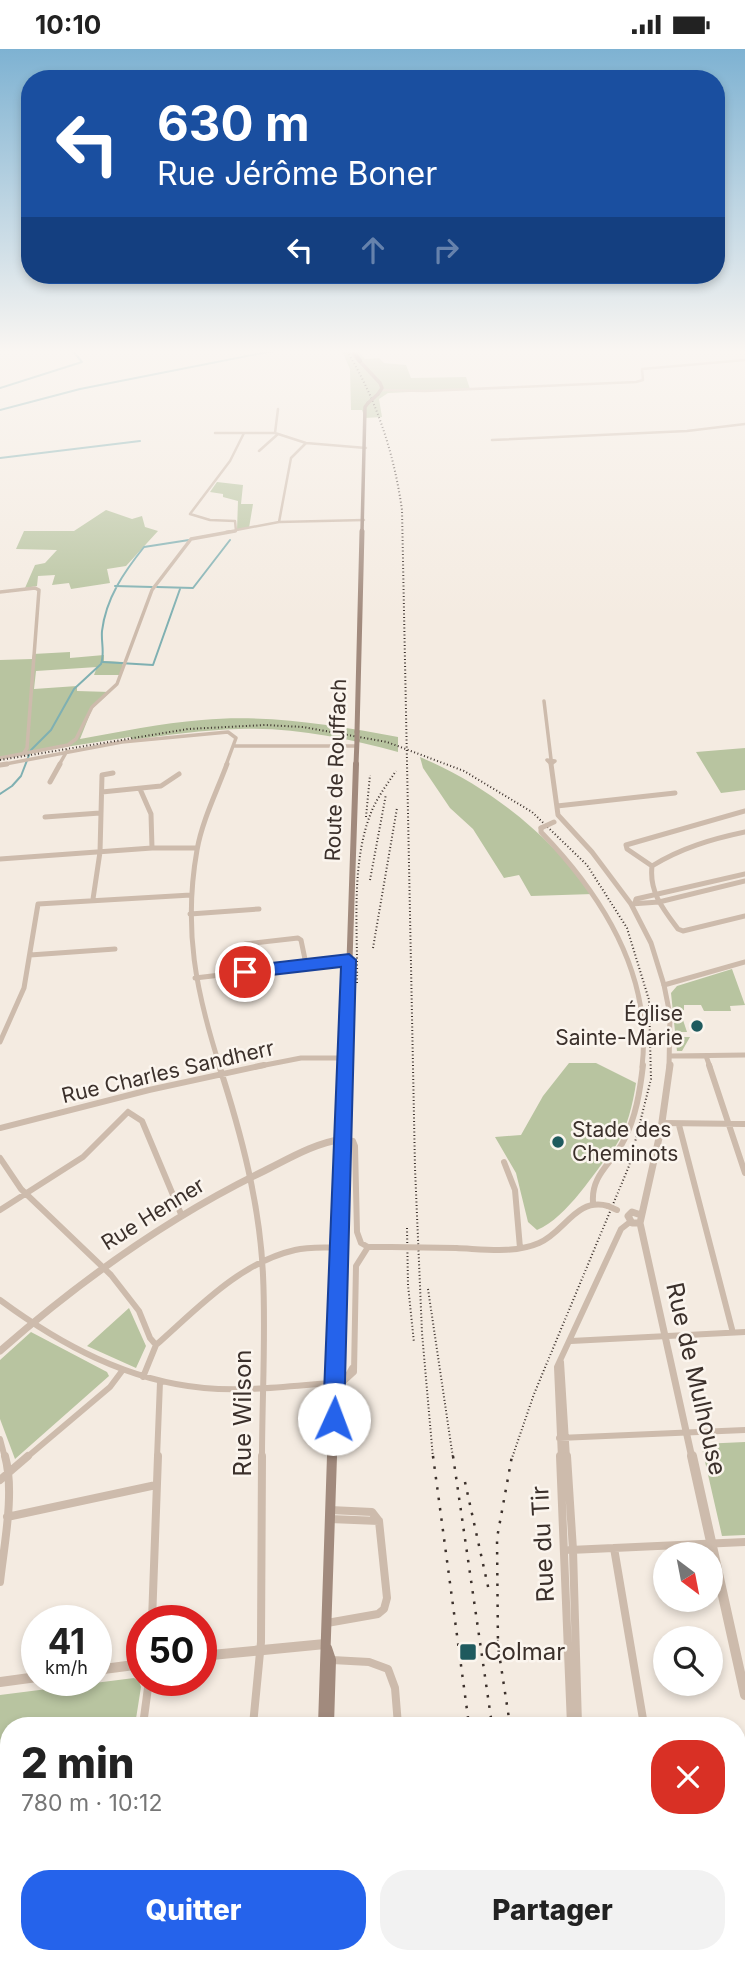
<!DOCTYPE html>
<html lang="fr">
<meta charset="utf-8">
<style>
body{margin:0;font-family:Inter,sans-serif;background:#f2f2f2;color:#222;height:100vh;display:flex;flex-direction:column;font-size:26px;white-space:nowrap}
*{box-sizing:border-box;margin:0}
p{font-size:23px;color:#767676}
.icon{flex:none;width:38px;height:38px;fill:none;stroke:currentColor;stroke-width:2;stroke-linecap:round;stroke-linejoin:round}
.map{position:relative;flex:1;overflow:hidden}
.drawer{position:absolute;left:0px;top:1668px;width:746px;height:247px;display:flex;flex-direction:column;background:#fff;border-radius:28px 28px 0 0;box-shadow:0 4px 10px #0003}
.drawer>*{flex:none}
.banner{position:absolute;left:21px;top:21px;width:704px;height:214px;border-radius:28px;box-shadow:0 4px 10px #0003;background:#1a4fa0;color:#fff;overflow:hidden}
.needle{width:46px;rotate:148deg}
.controls{position:absolute;left:653px;top:1493px;display:grid;gap:14px}
.controls a{display:grid;place-items:center;width:70px;height:70px;border-radius:50%;background:#fff;box-shadow:0 4px 10px #0003;font-size:35px}
.speed{position:absolute;left:21px;top:1556px;display:flex;gap:14px;font-size:35px;font-weight:700;text-align:center}
.speed>*{display:grid;place-content:center;width:91px;height:91px;border-radius:50%;background:#fff;box-shadow:0 4px 10px #0003;line-height:1}
.speed small{font-size:18px;font-weight:400}
.speed .limit{border:10px solid #d22;background:#fff;color:#111}
.pin{position:absolute;display:grid;place-items:center;width:60px;height:60px;color:#fff;margin:-30px;border:4px solid #fff;border-radius:50%;box-shadow:0 2px 7px #0007}
.me{position:absolute;width:77px;margin:-38px;rotate:2deg;stroke-linejoin:round;filter:drop-shadow(0 0 5px #0008)}
.turn{display:flex;align-items:center;gap:24px;height:147px;padding:0 21px;font-size:32px}
.turn .icon{width:91px;height:91px;stroke-width:2.5}
.turn b{display:block;font-size:49px;line-height:60px}
.lanes{display:flex;align-items:center;height:66px;padding:0 21px;background:#0003;justify-content:center;gap:35px;direction:ltr}
.lanes .off{opacity:.35}
.round{display:grid;place-items:center;flex:none;width:74px;height:74px;border-radius:28px;background:#f2f2f2}
.summary{display:flex;align-items:center;justify-content:space-between;height:119px;padding:0 21px}
h1{font-size:42px;font-weight:800;line-height:52px}
.cta{display:flex;gap:14px;margin-top:auto;padding:14px 21px}
.cta a{flex:1;height:80px;border-radius:28px;background:#2563eb;color:#fff;font-size:28px;font-weight:800;line-height:80px;text-align:center}
.cta a+a{background:#f2f2f2;color:#222}
.status{display:flex;justify-content:space-between;align-items:center;height:49px;padding:0 35px;background:#fff;direction:ltr}
.status svg{height:19px;fill:currentColor}
.map>svg:first-child{display:block}
</style>
<div class="status"><b>10:10</b><svg viewBox="0 0 49 12"><path d="M0 12V9h3v3zM5 12V6h3v6zM10 12V3h3v9zM15 12V0h3v12zM26 1h20v11H26zM47 4h2v5h-2z"/></svg></div>
<div class="map">
<svg width="745" height="1914" viewBox="0 0 745 1914">
<rect width="100%" height="100%" fill="#f4ebe1"/>
<path fill="#b8c4a0" d="M342,302h16l7,8 14,-1 5,5 22,2 5,13 55,-1 4,12 -82,4 -9,6 3,18 -17,1 -3,-8h-11l-1,-41z
M217,433l26,3 -2,19h12l-4,24 -12,2 1,-29 -15,-4v-3l-13,-2z
M106,461l26,9 10,-3 3,11 13,4 -32,35 -19,3 3,14 -39,6 -2,-6 -17,2 3,-10 -17,1 -1,10 -12,2 10,-23 10,-2 12,-13 -41,-1 8,-18h50z
M70,603v6l34,-3v6l19,1 -2,13h-27l3,-8 -61,4 -2,18 43,-3v5l33,1 -18,17 -12,30c40,-7 81,-16 122,-19 65,-6 132,5 196,17v15c-52,-14 -105,-25 -159,-23 -36,1 -71,6 -107,11l-2,-3 -130,20v-97l32,-1 1,-5z
M745,699v42l-24,3 -25,-41z
M420,708c69,29 128,77 173,137l-62,2 -12,-21 -15,3 -31,-49 -23,-21 -27,-40z
M732,920l13,36 -15,1 1,5h-27l-3,-6h-17v5l-4,1 7,21h-6l1,5h8l-8,14h-5l-6,-58 6,-7z
M569,1014h27l40,20c-3,21 -9,46 -21,64 -21,25 -47,70 -78,83l-9,-8 -12,-49 -21,-36 26,-2 22,-39z
M129,1259l17,38 -10,22 -49,-22z
M31,1283l76,40 2,4 -94,83 -15,-40v-59z
M745,1393v93l-23,1 -21,-92z
M134,1629l5,3 2,6 -6,38h-126v108l-9,1v-139z"/>
<g fill="none" stroke-linecap="round" stroke-linejoin="round">
<path stroke="#7fb0b2" stroke-width="2" d="M0,339l82,-26 -9,-11
M0,361l80,-21 193,-38
M0,409l140,-17
M115,537l37,1
M157,538l36,1 37,-48
M103,613l50,3 27,-76
M0,745l12,-8 9,-10 10,-26 20,-20 23,-41 27,-25c4,-11 0,-21 1,-33 4,-33 22,-59 42,-84l45,-7"/>
<path stroke="#cdbbac" stroke-width="2.5" d="M381,341l44,1 211,-9 7,-2 -1,-11 103,-9
M215,384h60l31,10 60,5
M275,384l3,-24
M492,391l195,-9 58,-7
M259,402l19,-17
M279,473l12,-64 15,-15
M236,482l-1,-10 -25,-1 -20,-6 40,-53 14,-28
M226,483l53,-10 85,-2"/>
<path stroke="#cdbbac" stroke-width="3.5" d="M0,543l35,-4 4,2 -12,158 -4,6
M544,652l7,58
M233,697h122
M0,709l68,-13 8,-6 16,-32 25,-23 35,-94 39,-51 44,-8
M547,711l8,1 -4,3z
M0,716l122,-23 106,-10 8,6 -10,27
M59,716l8,-14"/>
<path stroke="#cdbbac" stroke-width="5" d="M551,715l7,51 34,37 39,52 20,39 13,42
M0,716l7,-1
M50,733l10,-18
M140,740l11,25 1,34
M102,743l59,-6 18,-12
M557,757l118,-13
M45,768l55,-4
M541,779v4c61,63 112,143 101,235
M745,783c-33,7 -64,16 -93,34 -3,26 11,43 26,63l5,2 62,-15
M0,810l152,-11h45
M652,817l-25,-17 -1,-4 119,-34
M93,850l7,-47 2,-77 11,-2
M635,854l1,-4 109,-25
M631,855l28,-2 86,-21
M190,865l69,-5
M30,906l85,-6
M245,923l-3,-26 3,-2 53,-6 3,2 5,24
M195,929l154,-18
M0,993l24,-54 14,-84 153,-9
M671,1007l74,-1
M706,1007l4,11
M220,1018c-24,-75 -37,-138 -23,-217 5,-29 20,-59 30,-86
M255,1018l46,-9h44"/>
<path stroke="#cdbbac" stroke-width="6" d="M219,1016c22,68 41,139 44,210 3,61 -1,122 -1,183
M709,1016l36,108
M128,1063l14,9 39,93
M663,1074l82,1
M679,1076l54,208
M0,1079l149,-38 115,-25
M343,1090l10,2 2,5 2,86 4,11 7,4
M0,1109l21,31 90,86 28,36 11,27 6,7 -13,32
M504,1113l11,28 5,58
M593,1153c-2,-28 20,-39 31,-62 12,-23 16,-49 19,-75
M0,1161l83,-53 45,-45
M368,1198h23
M456,1199c27,1 58,6 83,-5 26,-11 37,-46 69,-37
M0,1251c61,45 128,81 204,88 46,4 93,-3 139,-6l11,-10 2,-106 12,-19
M571,1292l174,-9
M156,1296c42,-37 83,-82 139,-95 14,-3 30,-2 44,-3
M561,1313l6,96
M335,1326h13l4,-7
M559,1389l186,-8
M0,1390l5,19
M26,1409l84,-71 12,-16
M157,1409l3,-76
M561,1409l-4,-91 64,-138 9,-7"/>
<path stroke="#cdbbac" stroke-width="8" d="M560,1407l11,269
M567,1407l6,94 5,175
M0,1431l28,-24
M7,1468l149,-32
M330,1470l49,2
M614,1499l30,177
M570,1501l175,-8
M0,1533c4,-37 15,-90 5,-126
M152,1572l6,-165
M327,1574l51,-9 6,-5 3,-11 -8,-77 -7,-9 -42,-2
M332,1611l37,2 19,7 7,19 3,37
M143,1676l6,-45
M253,1676l8,-83 1,-186
M459,1906l1,8
M470,1906l1,8
M587,1906l2,8
M604,1906l2,8
M699,1906l2,8
M106,1914h9
M159,1914l40,-8"/>
<path stroke="#cdbbac" stroke-width="5" d="M669,1018l1,-52 -6,-30 81,-23"/>
<path stroke="#cdbbac" stroke-width="7" d="M670,1016l-9,64 -21,94 52,235
M640,1174h-8l-4,-7 4,-4 9,3
M0,1302c81,-71 167,-133 264,-180 26,-13 51,-28 79,-32"/>
<path stroke="#cdbbac" stroke-width="10" d="M692,1407l53,239
M201,1607l124,-12
M96,1621l46,-6
M0,1633l37,-5
M737,1773l8,-2
M737,1798l8,-1"/>
<path stroke="#a18a7d" stroke-width="3.5" d="M350,302l30,32 2,5 -4,6
M362,483l3,-125 3,-4"/>
<path stroke="#a18a7d" stroke-width="5" d="M357,683l5,-201
M356,716l1,-25"/>
<path stroke="#a18a7d" stroke-width="6" d="M346,1018l10,-303"/>
<path stroke="#a18a7d" stroke-width="9" d="M332,1409l14,-393"/>
<path stroke="#a18a7d" stroke-width="10" d="M327,1599l4,12 -2,65
M323,1676l9,-269
M314,1906v8
M321,1906v8"/>
<path stroke="#6c584f" stroke-width="4.5" d="M353,302l7,10"/>
<path stroke="#3b302b" stroke-width="2" stroke-dasharray="1 2.5" stroke-linecap="butt" d="M347,302c30,50 47,102 55,159l13,658 7,165 11,125
M0,711l188,-31 77,-4 38,2 84,15 77,29 68,41 55,53 40,63 22,72 2,79 -22,87 -95,228 -22,64
M366,768l4,-42
M370,831l16,-86
M373,899l24,-140
M357,934c1,-55 -7,-123 16,-175 6,-13 15,-25 23,-37
M407,1179l1,57 6,58
M428,1240l25,169"/>
<path stroke="#3b302b" stroke-width="2.5" stroke-dasharray="2.5 8" stroke-linecap="butt" d="M433,1407l36,269
M453,1407l39,269
M465,1433l24,109
M497,1591l13,85
M498,1600l-1,-111 15,-82
M502,1906l2,8
M527,1906l2,8
M542,1906l1,8"/>
<path stroke="#cdbbac" stroke-width="5" d="M541,779l13,-6"/>
<path stroke="#cdbbac" stroke-width="6" d="M608,1157l9,4
M391,1198l65,1"/>
<path stroke="#a18a7d" stroke-width="3.5" d="M368,354l10,-9"/>
<path stroke="#a18a7d" stroke-width="5" d="M357,683v8"/>
</g>
<linearGradient id="sky" x2="0" y2="1"><stop stop-color="#7eb2d2"/><stop offset="0.53" stop-color="#faf6f2"/><stop offset="1" stop-color="#faf6f2" stop-opacity="0"/></linearGradient>
<rect width="745" height="570" fill="url(#sky)"/>
<path fill="#2563eb" stroke="#184099" stroke-width="2" d="M349,905l7,6 -12,459 -3,7 -7,3 -8,-3 -3,-7 18,-452 -96,11 -8,-6 8,-6z"/>
<g fill="#1f5a5e" stroke="#fbf5ee" stroke-width="2.5">
<circle cx="697" cy="977" r="7"/>
<circle cx="558" cy="1093" r="7"/>
<rect x="459" y="1594" width="18" height="18" rx="3.5"/>
</g>
<g text-anchor="middle" stroke-width="5" stroke-linejoin="round" paint-order="stroke">
<g font-size="21" fill="#3b302b" stroke="#fbf5ee">
<text transform="translate(336 721) rotate(-88)" y="7">Route de Rouffach</text>
<text transform="translate(168 1023) rotate(-13)" y="7">Rue Charles Sandherr</text>
<text transform="translate(153 1165) rotate(-32)" y="7">Rue Henner</text>
</g>
<g font-size="21" fill="#3b302b" stroke="#fbf5ee" text-anchor="end">
<text x="683" y="972">Église<tspan x="683" dy="24">Sainte-Marie</tspan></text>
<text x="572" y="1088" text-anchor="start">Stade des<tspan x="572" dy="24">Cheminots</tspan></text>
</g>
<g font-size="24" fill="#3b302b" stroke="#fbf5ee">
<text transform="translate(696 1330) rotate(77)" y="8">Rue de Mulhouse</text>
<text transform="translate(243 1364) rotate(-90)" y="8">Rue Wilson</text>
<text transform="translate(543 1495) rotate(-93)" y="8">Rue du Tir</text>
</g>
<g font-size="24" fill="#3b302b" stroke="#fbf5ee" text-anchor="start">
<text x="484" y="1611">Colmar</text>
</g>
</g>
</svg>
<div class="controls">
<a><svg class="needle" viewBox="-14 -14 28 28"><path d="M0-13l5 13h-10z" fill="#e53935"/><path d="M0 13l5-13h-10z" fill="#767676"/></svg></a>
<a><svg class="icon" aria-label="search" viewBox="0 0 24 24"><circle cx="10" cy="10" r="6"/><path d="M15 15l6 6"/></svg></a>
</div>
<div class="speed"><div>41<small>km/h</small></div><div class="limit">50</div></div>
<div class="pin" style="left:245px;top:923px;background:#d93025"><svg class="icon" aria-label="arrive" viewBox="0 0 24 24"><path d="M6 21V4h12l-3 4 3 4H6"/></svg></div>
<svg class="me" style="left:334px;top:1370px" viewBox="-20 -20 40 40"><circle r="19" fill="#fff"/><path d="M0-13L10 11 0 6-10 11z" fill="#2563eb"/></svg>
<div class="banner">
<div class="turn"><svg class="icon" aria-label="left" viewBox="0 0 24 24"><path d="M17 20v-9H6M10 6l-5 5 5 5"/></svg><div><b>630 m</b>Rue Jérôme Boner</div></div>
<div class="lanes"><svg class="icon" aria-label="left" viewBox="0 0 24 24"><path d="M17 20v-9H6M10 6l-5 5 5 5"/></svg><svg class="icon off" aria-label="ahead" viewBox="0 0 24 24"><path d="M12 20V5M6 11l6-6 6 6"/></svg><svg class="icon off" aria-label="right" viewBox="0 0 24 24"><path d="M7 20v-9h11M14 6l5 5-5 5"/></svg></div>
</div>
<section class="drawer">
<div class="summary"><div><h1>2 min</h1><p>780 m · 10:12</p></div><a class="round" style="background:#d93025;color:#fff"><svg class="icon" aria-label="close" viewBox="0 0 24 24"><path d="M6 6l12 12M18 6L6 18"/></svg></a></div>
<div class="cta"><a>Quitter</a><a>Partager</a></div>
</section>
</div>
